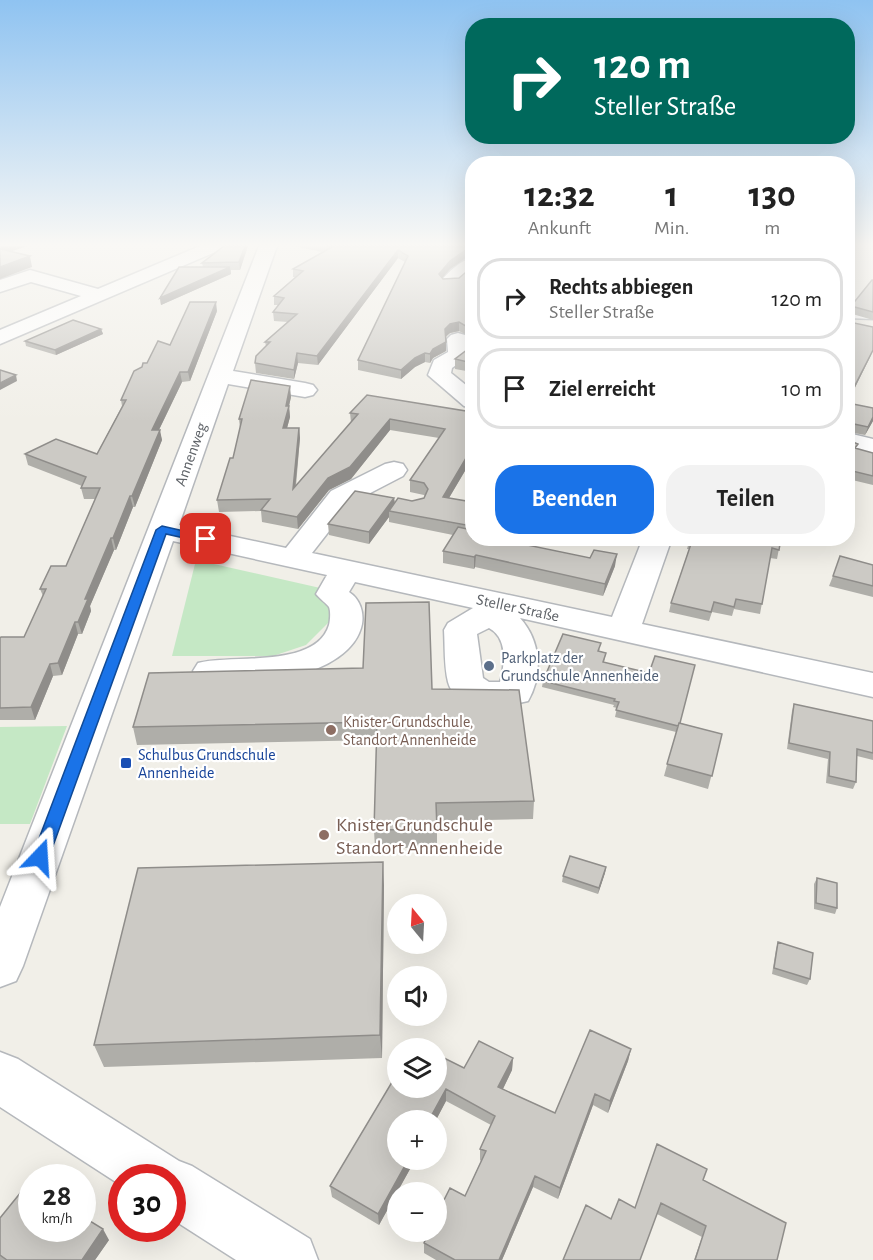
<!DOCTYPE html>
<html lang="de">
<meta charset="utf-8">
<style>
body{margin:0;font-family:"Alegreya Sans",sans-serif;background:#f2f2f2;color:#222;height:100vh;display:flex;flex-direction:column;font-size:22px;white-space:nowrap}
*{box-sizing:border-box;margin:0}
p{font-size:20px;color:#767676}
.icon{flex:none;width:33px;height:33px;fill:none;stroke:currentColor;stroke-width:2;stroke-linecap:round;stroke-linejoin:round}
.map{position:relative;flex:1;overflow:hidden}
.details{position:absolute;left:465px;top:156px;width:390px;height:390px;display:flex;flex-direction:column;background:#fff;border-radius:24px;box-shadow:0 6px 24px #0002}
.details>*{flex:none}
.hud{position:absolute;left:465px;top:18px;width:390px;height:126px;border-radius:24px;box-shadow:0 6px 24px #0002;background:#00695c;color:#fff;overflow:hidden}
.needle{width:39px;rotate:342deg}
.controls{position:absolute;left:387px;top:894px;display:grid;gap:12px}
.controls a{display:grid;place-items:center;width:60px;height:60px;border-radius:50%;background:#fff;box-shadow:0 6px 24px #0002;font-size:30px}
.speed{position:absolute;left:18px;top:1164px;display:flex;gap:12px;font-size:30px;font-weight:700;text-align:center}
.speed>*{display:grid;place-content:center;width:78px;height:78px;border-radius:50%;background:#fff;box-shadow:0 6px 24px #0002;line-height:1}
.speed small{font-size:15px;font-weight:400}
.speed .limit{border:9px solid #d22;background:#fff;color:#111}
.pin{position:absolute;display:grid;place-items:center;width:51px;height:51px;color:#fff;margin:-26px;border-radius:12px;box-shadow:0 3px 9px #0006}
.me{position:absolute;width:66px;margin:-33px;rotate:20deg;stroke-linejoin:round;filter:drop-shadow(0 0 4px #0008)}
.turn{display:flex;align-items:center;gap:21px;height:126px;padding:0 30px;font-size:27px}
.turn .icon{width:78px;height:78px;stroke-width:2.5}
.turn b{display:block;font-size:42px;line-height:51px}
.eta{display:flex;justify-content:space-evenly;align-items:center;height:102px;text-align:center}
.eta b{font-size:36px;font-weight:600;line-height:42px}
.button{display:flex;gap:12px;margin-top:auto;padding:12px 30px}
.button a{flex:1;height:69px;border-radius:24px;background:#1a73e8;color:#fff;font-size:24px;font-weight:600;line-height:69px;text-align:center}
.button a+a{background:#f2f2f2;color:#222}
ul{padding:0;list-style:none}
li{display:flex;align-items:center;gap:18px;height:81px;margin:0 12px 9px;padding:0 18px;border:3px solid #e0e0e0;border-radius:24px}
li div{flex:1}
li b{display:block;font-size:22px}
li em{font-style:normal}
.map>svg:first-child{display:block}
</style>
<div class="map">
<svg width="873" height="1260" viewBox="0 0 873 1260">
<rect width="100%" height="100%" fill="#f1efe8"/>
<path fill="#c5e8c5" d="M196,560l142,32 -6,27 -26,26 -33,11h-101z
M67,726l-37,98h-30v-97z"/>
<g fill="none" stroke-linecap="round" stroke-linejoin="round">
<defs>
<path id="minor" d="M200,246h23l-3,4 -220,94v-14l81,-34 -50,-14 -31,10v-12l30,-10 68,19z
M259,246h18l-44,125 72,12 8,2 4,5 -4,5 -8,2 -77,-13 -49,141 107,23 45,-57 54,-27 9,-2 9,2 4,6 -4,6 -52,27 -39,50 300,64 31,-79h29l-30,86 231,49v24l-353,-79c21,23 23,57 8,83 -23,6 -72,12 -80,-19 -4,-16 -3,-36 -4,-52l4,-7 25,-15 -118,-26 -6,10c11,7 15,20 13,32 -11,55 -121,67 -164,55l-5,-8 5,-8c33,-9 118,6 131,-38 1,-4 2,-13 0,-18 -3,-4 -9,-8 -13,-13l11,-19 -154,-34 -150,425 -7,15 -16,6v-80zM489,628c19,10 16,36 11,54h-11l-6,-4 -6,-44z
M472,258v14l-15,13h-14l-2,-4c7,-9 20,-21 31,-23z
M848,306l25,1v12l-25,-1z
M458,333l7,2 4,4 1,16 -18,13 -1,5 21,17v18l-8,-2 -36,-31 6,-15 14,-8 -1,-13 4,-4z
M848,433l25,6v16l-25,-7z
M0,1052l18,7 161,102 13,5 118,73 8,21h-82l-64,-41v-41h-50v8l-122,-79z"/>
</defs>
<use href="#minor" stroke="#b5b8bc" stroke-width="3"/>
<use href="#minor" fill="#fff" fill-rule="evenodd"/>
</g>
<path fill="#afaea9" d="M248,246l-8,24h-9v4l-70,31 -1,-7 43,-31 -1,-4z
M294,246h178v11l-1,-1 -4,1 -17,12 -8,9 1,1 16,-1 13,-11v105l-17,-3v-10l16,-12v-10l-12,-6 -9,2 -4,4v14l-13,7 -3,5 -5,-1 -10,5 -14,12 -43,-9v-10l47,-98 -7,-4 -80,107 -20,-2 -4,16 -38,-6 -1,-10 11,-17 -1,-4 23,-20 -14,-1 -1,-9 5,-7h-4v-9l21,-19h-2v-8l29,-17z
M873,280v40l-24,-7 2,-7z
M217,311l-27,70 -8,1 -23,48 3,10 -27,67h-2l-17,43h-2l-24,56 1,5 -9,23h-4l-16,41 -9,1 -18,44h-35v-82l24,-1 19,-41 -3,-7 26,-23 29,-67h-11l-3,-11 1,-2 -54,-21 -3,-11h72l25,-48 -1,-6 21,-33 28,-22z
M101,329l2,5 -47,21 -30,-9 -1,-5z
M291,397l-2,9 1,11 -3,11h12l1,10 -4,48 55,-64 -1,-9 122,-1v47l-23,39 23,4v24l-2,3 2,9 143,28 -12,30 -128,-29 -1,2 -31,-6v-12l10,-16 -64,-13v-5l-20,27 -40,-9 -1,-11 66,-26 1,4 17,-1 12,-3 1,-2 -1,-1 -14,-3v-12l29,-42 -49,-8 -39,49 -22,11 -31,39 -36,-7 -1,-11 -42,1 -2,-12 16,-42 7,-30 -1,-9z
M848,403l25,5v13l-8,14 -16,-3 -1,8 8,9 17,4v32l-25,-6z
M690,538h91l-4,21 -7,-1 -10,56 -26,-5 -2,7 -20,-4 -3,9 -40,-9 2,-9 18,-54h-2z
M873,565v32l-44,-11 4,-10z
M600,649l-1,2 7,2 -2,9 76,61 42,11 -14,55 -44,-13 12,-44 -61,-15 2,-9 -4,-1 1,-2 -72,-18 1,-6z
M432,689l102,112 -1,18 -96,2v26l-62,2 -1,-19 3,-90 -240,5 -4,-18z
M794,704l79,17v39l-16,-4 -1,26 -3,7 -27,-6 2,-24 -41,-10 5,-38z
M606,867l-1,6 -7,21 -36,-12 1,-6z
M817,878l20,30 -2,6 -21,-5v-25z
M384,885l-2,173 -278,9 -10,-22z
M778,942l32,37 -3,6 -35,-11 4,-25z
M590,1030l41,19 -3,12 -20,52 -15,-8 -35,94 -25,-12 -31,73h-66l-12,-7v-10l5,-11h7v-16l14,-28 15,8 16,-35 -1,-1v-11l11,-24 -45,-24 -10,19h-38v40h17l-36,65 -47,-28 -2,-11 68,-114v16h38v-34l28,14 15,-27 34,17 -1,12 -9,19 52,24z
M703,1180l74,80h-83l8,-23 -45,-23 -46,5z
M0,1218l109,22 -14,20h-95z"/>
<path fill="#8f8d8a" d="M0,246h28l-28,9z
M245,246h3l-8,24 -1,-8z
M472,248l-1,8 -4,1 -17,12 -11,13v-8l11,-13 17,-12z
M398,250v8l-80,107 -1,-9z
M30,256l2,11 -32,12v-12z
M230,267l1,7 -70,31 -1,-7z
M216,302l1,9 -27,70 -2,-9z
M459,322v9l-9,2 -5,4v-8l5,-5z
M101,329l2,5 -47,21 -1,-5z
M446,342v9l-13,7 -3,5v-9l3,-5z
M873,350l-3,7 -22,45v-3z
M297,353l1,10 -4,16v-9z
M425,353v9l-10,5 -14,12v-9l14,-12z
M180,372l2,10 -28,58 -2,-10z
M16,375l1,6 -17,9v-7z
M290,386l1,11 -3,13 1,-4 1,11 -6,22 -1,-11 3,-22z
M873,417v4l-8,14 3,-8z
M390,419v11l-39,49 -22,11 -31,39 -1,-12 31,-39z
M299,428l1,10 -6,62 -1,-11z
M160,430l2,10 -27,67 -3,-11z
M472,448v11l-29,49v-11z
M130,496l3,11 -17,43 -3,-12z
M394,498l1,11 -6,2v6l-20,27v-12z
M472,514v12l-6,11v-12z
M111,538l3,12 -24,56 1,5 -9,23 -4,-12 7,-23z
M617,554l-2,12 -12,30 2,-12z
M476,555l-1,12 -1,2v-12z
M75,622l3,12 -16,41 -4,-12z
M50,664l3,12 -18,44 -4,-13z
M383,862l1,23 -2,173 -2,-23z
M606,867l-1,6 -7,21 1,-6z
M631,1049l-3,12 -20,52 2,-12z
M513,1058l-1,12 -14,29v-12z
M446,1089v12l-10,19h-7z
M595,1094l-2,11 -35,94 2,-11z
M408,1160h7l-36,65 -1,-11z
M535,1176l-2,11 -31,73h-3z
M103,1229l6,11 -14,20h-13z"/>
<path fill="#cccac5" stroke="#8f8d8a" stroke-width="1.5" d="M224,246h21l-6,16 -37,1z
M327,246h145v3v-1l-5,1 -17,12 -11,13 4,5 16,-1 13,-11v96l-17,-4 17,-13 -1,-17 -12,-7 -9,2 -5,5 1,13 -13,7 -3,5 -5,-1 -10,5 -14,12 -43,-10 50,-104 -10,-6 -81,106 -20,-3 -3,17 -39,-7 1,-7 14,-14h-5l32,-28 -24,-2 11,-14 -10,-2 29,-25 -10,-2 39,-22z
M0,249l30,7 -30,11z
M179,267h51l-70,31z
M872,280h1v32l-22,-6z
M190,302h26l-28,70h-8l-28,58h8l-28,66h-2l-17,42h-2l-26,61h3l-10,23h-3l-17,41 -8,1 -19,43 -31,1v-70l1,-1h23l22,-48h-6l11,-23h15l34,-78h-19l5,-11 -61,-23 31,-15 41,15 29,-54h-5l13,-29 8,-4 1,-4h4l11,-22 12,4z
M848,310l1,12 24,5v23l-25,49z
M73,320l28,9 -46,21 -30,-9z
M0,370l16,5 -16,8z
M251,380l39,6 -4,20h3l-6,22h16l-6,61 65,-75 -8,-1 17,-18 105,17v36l-29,49 29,5v12l-6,11 -77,-14 9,-13 14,3 12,-3 4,-9 -4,-6 -14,-3 35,-51 -55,-10 -40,48 -22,11 -31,39 -36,-7 9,-11 -53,1 13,-42h3l9,-39h-3z
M848,403l25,5v9l-5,10 -19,-4 -1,17 10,4 -3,4 18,5v23l-25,-6z
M355,491l39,7 -25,34 -41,-8z
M458,527l14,3v8h22l96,20 4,-8 23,4 -12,30 -129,-29 -2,2 -31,-6z
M690,538h91l-2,12 -7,-2 -10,56 -26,-5 -2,8 -20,-5 -3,10 -40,-9 21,-62 -3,-1z
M840,556l33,9v21l-40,-10z
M429,602l3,87 87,1 15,111 -98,2 1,26 -63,1 3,-108 -244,5 16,-54 214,-5 3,-65z
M563,634l38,9 -3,8 8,2 -3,9 46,11 6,-17 40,9 -15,58h-1l-1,3 -62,-16 3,-8 -5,-1 1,-2 -72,-18z
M794,704l79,17v32l-16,-4 -1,33 -27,-6 1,-24 -41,-9z
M679,723l43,11 -10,42 -45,-12z
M570,856l36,11 -7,21 -36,-12z
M383,862l-3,173 -286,10 44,-177z
M817,878l20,5v25l-21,-5z
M778,942l35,11 -3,26 -36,-11z
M590,1030l41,19 -21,52 -15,-7 -35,94 -25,-12 -36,84h-44l-31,-17 5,-11h7v-16l14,-28 15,8 21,-45 -6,-2 15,-33 -49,-27 -17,31h-31v40h10l-30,54 -48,-28 68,-114v16h38v-34l28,14 15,-27 34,17 -15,29 57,26z
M415,1043l10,5h-14z
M657,1144l50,25 -4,11 83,43 -9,37h-82l11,-34 -45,-23 -21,57h-77l23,-55 25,14 8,-20 16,9z
M30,1181l2,1v46h50v-12l21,13 -21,31h-75l-7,-5v-37z"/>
<linearGradient id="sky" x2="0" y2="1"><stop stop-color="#8fc3f1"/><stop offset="0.58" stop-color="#f9f8f5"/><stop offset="1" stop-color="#f9f8f5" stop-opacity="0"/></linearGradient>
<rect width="873" height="422" fill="url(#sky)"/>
<path fill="#1a73e8" stroke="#114b97" stroke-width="1.5" d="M162,526l48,11 2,2 -6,4 -40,-9 -117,323 -2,5 -7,2 -6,-2 -2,-5 124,-327z"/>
<circle fill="#5c6f8a" stroke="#fff" stroke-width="2" cx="489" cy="666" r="6"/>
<g fill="#8d6e63" stroke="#fff" stroke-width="2">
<circle cx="331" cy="730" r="6"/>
<circle cx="324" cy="835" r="6"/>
</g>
<rect fill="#1a4fb4" stroke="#fff" stroke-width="2" x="120" y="757" width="12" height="12" rx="3"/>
<g text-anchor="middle" stroke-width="4.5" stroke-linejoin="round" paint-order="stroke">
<g font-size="16" fill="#5f6368" stroke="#fff">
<text transform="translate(190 454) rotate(-70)" y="6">Annenweg</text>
<text transform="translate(518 607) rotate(12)" y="6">Steller Straße</text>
</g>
<g font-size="16" fill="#4e5e75" stroke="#fff" text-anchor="start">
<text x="501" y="663">Parkplatz der<tspan x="501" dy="18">Grundschule Annenheide</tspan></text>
</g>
<g font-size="16" fill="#785e54" stroke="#fff" text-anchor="start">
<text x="343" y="727">Knister-Grundschule,<tspan x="343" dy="18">Standort Annenheide</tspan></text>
</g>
<g font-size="16" fill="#164399" stroke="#fff" text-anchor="start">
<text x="138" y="760">Schulbus Grundschule<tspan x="138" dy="18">Annenheide</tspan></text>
</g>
<g font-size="20" fill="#785e54" stroke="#fff" text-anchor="start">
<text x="336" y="831">Knister Grundschule<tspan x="336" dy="23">Standort Annenheide</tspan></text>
</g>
</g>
</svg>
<div class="controls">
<a><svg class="needle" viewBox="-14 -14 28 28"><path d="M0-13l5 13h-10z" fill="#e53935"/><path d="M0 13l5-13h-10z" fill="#767676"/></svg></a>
<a><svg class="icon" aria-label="sound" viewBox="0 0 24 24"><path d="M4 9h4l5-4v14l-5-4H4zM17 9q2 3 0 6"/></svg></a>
<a><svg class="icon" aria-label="layers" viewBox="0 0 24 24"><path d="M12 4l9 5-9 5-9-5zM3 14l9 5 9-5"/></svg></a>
<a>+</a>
<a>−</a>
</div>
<div class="speed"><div>28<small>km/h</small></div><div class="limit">30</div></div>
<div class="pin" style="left:206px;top:539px;background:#d93025"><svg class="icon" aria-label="arrive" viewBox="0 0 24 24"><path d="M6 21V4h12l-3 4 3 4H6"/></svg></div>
<svg class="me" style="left:40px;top:857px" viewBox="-20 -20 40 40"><path d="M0-17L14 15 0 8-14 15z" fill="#1a73e8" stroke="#fff" stroke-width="4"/></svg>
<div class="hud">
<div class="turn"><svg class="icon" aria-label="right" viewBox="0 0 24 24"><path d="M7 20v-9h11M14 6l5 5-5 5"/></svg><div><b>120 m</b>Steller Straße</div></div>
</div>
<section class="details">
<div class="eta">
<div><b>12:32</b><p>Ankunft</p></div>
<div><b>1</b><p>Min.</p></div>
<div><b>130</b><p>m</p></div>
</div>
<ul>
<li><svg class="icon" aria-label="right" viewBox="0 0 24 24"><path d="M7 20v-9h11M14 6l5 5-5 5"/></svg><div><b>Rechts abbiegen</b><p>Steller Straße</p></div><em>120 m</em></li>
<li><svg class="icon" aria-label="arrive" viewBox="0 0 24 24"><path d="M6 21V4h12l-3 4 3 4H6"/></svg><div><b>Ziel erreicht</b></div><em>10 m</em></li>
</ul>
<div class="button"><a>Beenden</a><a>Teilen</a></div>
</section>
</div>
